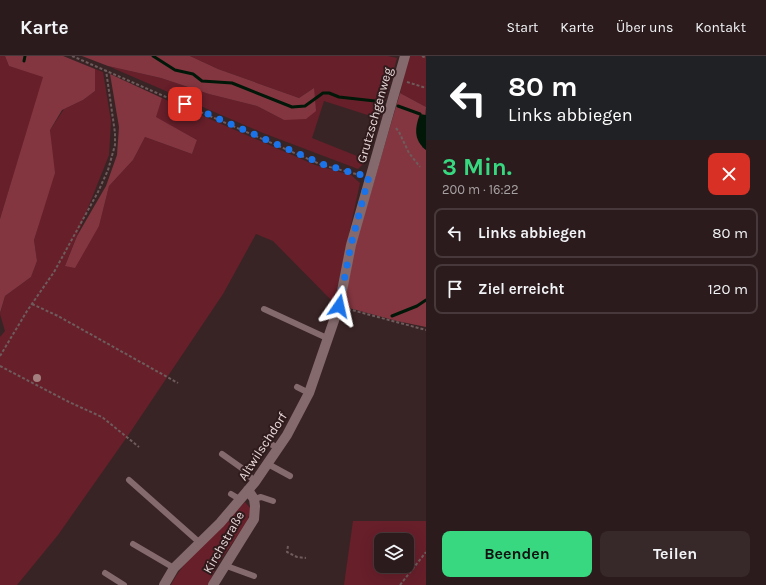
<!DOCTYPE html>
<html lang="de">
<meta charset="utf-8">
<style>
body{margin:0;font-family:Karla,sans-serif;background:#372829;color:#f1f3f6;height:100vh;display:flex;flex-direction:column;font-size:15px;white-space:nowrap}
*{box-sizing:border-box;margin:0}
p{font-size:13px;color:#a6a1a3}
.icon{flex:none;width:22px;height:22px;fill:none;stroke:currentColor;stroke-width:2;stroke-linecap:round;stroke-linejoin:round}
.map{position:relative;flex:1;overflow:hidden}
.side{display:flex;flex-direction:column;background:#2b1b1c;width:340px}
.side>*{flex:none}
.hud{background:#202124;color:#fff;overflow:hidden}
.tools{position:absolute;left:374px;top:477px;display:grid;gap:8px}
.tools a{display:grid;place-items:center;width:40px;height:40px;border-radius:8px;background:#2b1b1c;box-shadow:0 4px 16px #0002,0 0 0 1px #47393b;font-size:20px}
.pin{position:absolute;display:grid;place-items:center;width:34px;height:34px;color:#fff;margin:-17px;border-radius:8px;box-shadow:0 2px 6px #0006}
.me{position:absolute;width:44px;margin:-22px;rotate:11deg;stroke-linejoin:round;filter:drop-shadow(0 0 3px #0008)}
.turn{display:flex;align-items:center;gap:14px;height:84px;padding:0 16px;font-size:18px}
.turn .icon{width:52px;height:52px;stroke-width:2.5}
.turn b{display:block;font-size:28px;line-height:34px}
.round{display:grid;place-items:center;flex:none;width:42px;height:42px;border-radius:8px;background:#372829}
.headline{display:flex;align-items:center;justify-content:space-between;height:68px;padding:0 16px}
h1{font-size:24px;font-weight:700;line-height:30px;color:#38d880}
.button{display:flex;gap:8px;margin-top:auto;padding:8px 16px}
.button a{flex:1;height:46px;border-radius:8px;background:#38d880;color:#111;font-size:16px;font-weight:700;line-height:46px;text-align:center}
.button a+a{background:#372829;color:#f1f3f6}
ul{padding:0;list-style:none}
li{display:flex;align-items:center;gap:12px;height:50px;margin:0 8px 6px;padding:0 8px;border:2px solid #47393b;border-radius:8px}
li div{flex:1}
li b{display:block;font-size:15px}
li em{font-style:normal}
header{display:flex;align-items:center;gap:24px;box-sizing:border-box;height:56px;padding:0 20px;background:#2b1b1c;border-bottom:1px solid #47393b}
header strong{font-size:19px}
nav{display:flex;gap:22px;margin-inline-start:auto;font-size:14px}
main{display:flex;flex:1;min-height:0}
.map>svg:first-child{display:block}
</style>
<header>
<strong>Karte</strong>
<nav><a>Start</a><a>Karte</a><a>Über uns</a><a>Kontakt</a></nav>
</header>
<main>
<div class="map">
<svg width="426" height="529" viewBox="0 0 426 529">
<rect width="100%" height="100%" fill="#392425"/>
<path fill="#671f2a" fill-rule="evenodd" d="M0,0h5l4,10 35,10 -44,143z
M190,0h198l9,2 -17,61 -56,-18 -12,37 55,22 -9,9 -95,-36 -155,-67 53,12 48,16 48,12 27,14 30,-32 -15,10 -81,-29z
M409,0h17v51l-26,-14z
M95,13l8,3 8,49 -2,34 -44,111 34,-40 10,-40 24,-26 12,-23 47,17 5,-14 -42,-23 7,-19 153,67 36,10 9,8 -26,120 -61,-62 -17,-7 -33,60 -94,140 -71,101 -41,50h-17v-248l5,-6 -5,-17 5,-18 26,-19 6,-16 -3,-21 20,-69 -4,-41 14,-21 19,-9 12,-9z
M245,446l6,7 -4,13 -29,42 -10,21h-37c13,-27 52,-59 74,-83z
M353,465h73v64h-82zM381,484h26v26h-26z"/>
<path fill="#843640" d="M5,0h58l32,13v22l-12,9 -21,10 -12,20 5,43 -21,67 3,21 -6,16 -26,19 -5,17v-94l43,-142 -34,-11z
M82,0h108l28,13 81,29 15,-10 2,23 -10,8 -22,1 -27,-14 -48,-12 -48,-16 -53,-12z
M110,18l52,24 -6,19 41,23 -5,14 -47,-17 -12,23 -24,26 -10,40 -24,42 -10,-2 12,-30 29,-50 11,-31 2,-28z
M400,37l26,14 -4,40 4,3v177l-29,-6 -48,-13 -5,-4 11,-58z"/>
<path fill="#011809" d="M420,58l6,1v35c-13,-10 -11,-23 -6,-36z"/>
<g fill="none" stroke-linecap="round" stroke-linejoin="round">
<path stroke="#011809" stroke-width="3" d="M153,0l22,14 18,4 9,7 30,2 60,24 13,-1 18,-13h6l10,4 45,5
M24,5l1,-5
M398,50l22,8
M392,260l25,-10 9,-6"/>
<path stroke="#6e5b5c" stroke-width="2" stroke-dasharray="3 2" stroke-linecap="butt" d="M72,0l250,109 38,10
M422,0l4,2
M407,26l19,6
M396,72l3,4 10,21 11,14
M32,248l26,12 120,67
M348,253l78,21
M0,300l27,-45 27,-39 44,-80 10,-22 7,-25v-12l-9,-63
M0,310l69,36 33,15 37,30
M288,490l-1,6 10,5 9,1
M400,529l26,-33"/>
<path stroke="#846a6c" stroke-width="6" d="M264,253l65,30
M297,331l12,6
M265,385l13,7
M222,398l21,15 12,13
M268,408l22,12
M129,424l71,63
M231,438l10,6
M254,443l7,-2 12,4
M133,488l41,24
M224,509l30,11
M105,517l19,12"/>
<path stroke="#846a6c" stroke-width="10" d="M164,529l10,-17 46,-45 35,-41 32,-47 22,-42 30,-87 12,-61 54,-189
M213,529l41,-66 1,-13 -1,-7 -6,-9"/>
</g>
<circle fill="#a37f80" cx="37" cy="322" r="4"/>
<g fill="none" stroke-linecap="round" stroke-linejoin="round">
<path stroke="#1a73e8" stroke-width="7" stroke-dasharray="0 12.6" d="M185,48l137,60c16,4 31,10 47,12l-18,69 -12,61"/>
</g>
<g text-anchor="middle" stroke-width="4" stroke-linejoin="round" paint-order="stroke">
<g font-size="13" fill="#e6d7d8" stroke="#2f1a1c">
<text transform="translate(374 59) rotate(-74)" y="5">Grutzschgenweg</text>
<text transform="translate(262 390) rotate(-57)" y="5">Altwilschdorf</text>
<text transform="translate(223 486) rotate(-60)" y="5">Kirchstraße</text>
</g>
</g>
</svg>
<div class="tools">
<a><svg class="icon" aria-label="layers" viewBox="0 0 24 24"><path d="M12 4l9 5-9 5-9-5zM3 14l9 5 9-5"/></svg></a>
</div>
<div class="pin" style="left:185px;top:48px;background:#d93025"><svg class="icon" aria-label="arrive" viewBox="0 0 24 24"><path d="M6 21V4h12l-3 4 3 4H6"/></svg></div>
<svg class="me" style="left:339px;top:250px" viewBox="-20 -20 40 40"><path d="M0-17L14 15 0 8-14 15z" fill="#1a73e8" stroke="#fff" stroke-width="4"/></svg>
</div>
<section class="side">
<div class="hud">
<div class="turn"><svg class="icon" aria-label="left" viewBox="0 0 24 24"><path d="M17 20v-9H6M10 6l-5 5 5 5"/></svg><div><b>80 m</b>Links abbiegen</div></div>
</div>
<div class="headline"><div><h1>3 Min.</h1><p>200 m · 16:22</p></div><a class="round" style="background:#d93025;color:#fff"><svg class="icon" aria-label="close" viewBox="0 0 24 24"><path d="M6 6l12 12M18 6L6 18"/></svg></a></div>
<ul>
<li><svg class="icon" aria-label="left" viewBox="0 0 24 24"><path d="M17 20v-9H6M10 6l-5 5 5 5"/></svg><div><b>Links abbiegen</b></div><em>80 m</em></li>
<li><svg class="icon" aria-label="arrive" viewBox="0 0 24 24"><path d="M6 21V4h12l-3 4 3 4H6"/></svg><div><b>Ziel erreicht</b></div><em>120 m</em></li>
</ul>
<div class="button"><a>Beenden</a><a>Teilen</a></div>
</section>
</main>
